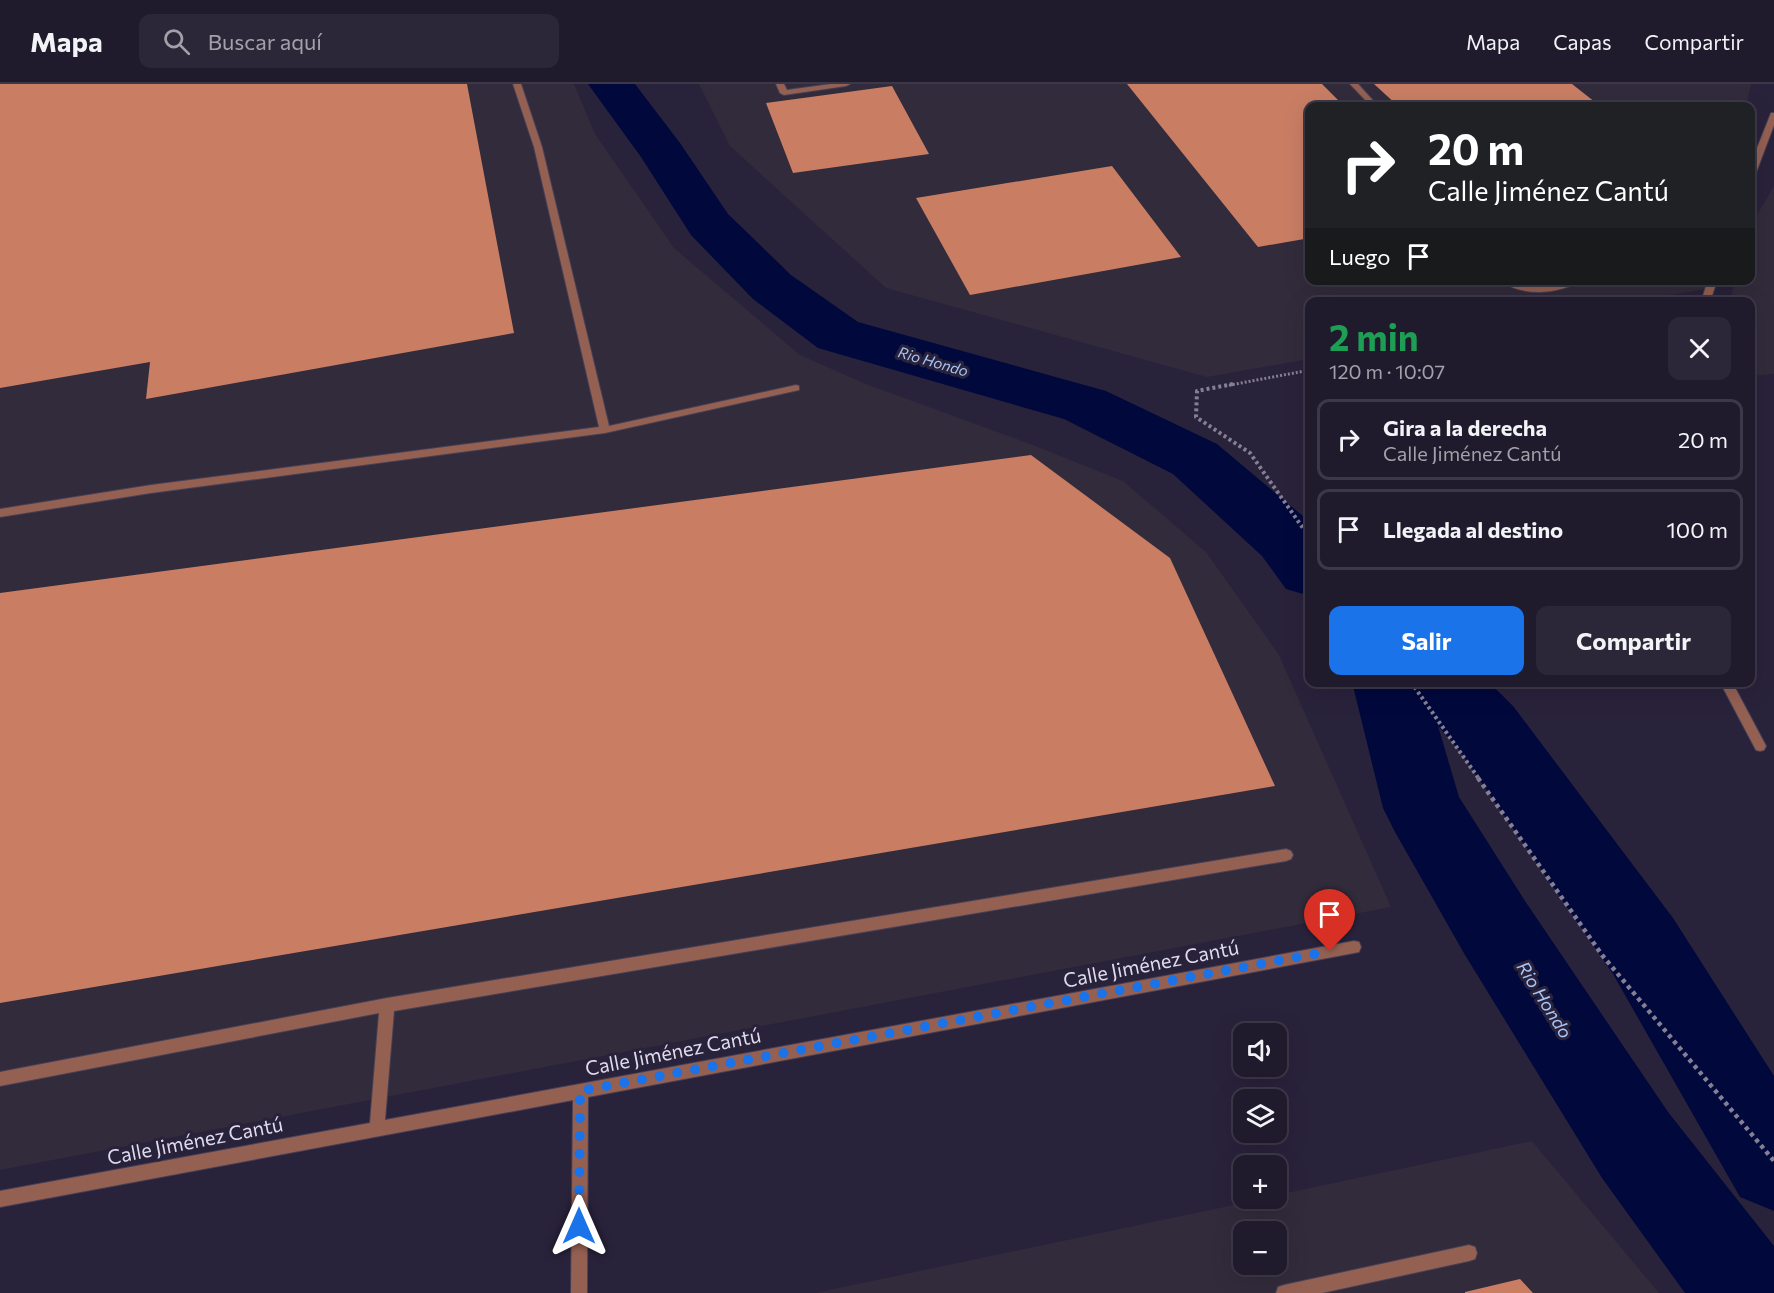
<!DOCTYPE html>
<html lang="es">
<meta charset="utf-8">
<style>
body{margin:0;font-family:Commissioner,sans-serif;background:#2c2738;color:#f1f3f6;height:100vh;display:flex;flex-direction:column;font-size:22px;white-space:nowrap}
*{box-sizing:border-box;margin:0}
p{font-size:20px;color:#a1a1a9}
.icon{flex:none;width:33px;height:33px;fill:none;stroke:currentColor;stroke-width:2;stroke-linecap:round;stroke-linejoin:round}
.map{position:relative;flex:1;overflow:hidden}
.drawer{position:absolute;left:1305px;top:213px;width:450px;height:390px;display:flex;flex-direction:column;background:#1f1a2c;border-radius:12px;box-shadow:0 6px 24px #0002,0 0 0 2px #3c3848}
.drawer>*{flex:none}
.guide{position:absolute;left:1305px;top:18px;width:450px;height:183px;border-radius:12px;box-shadow:0 6px 24px #0002,0 0 0 2px #3c3848;background:#202124;color:#fff;overflow:hidden}
.fabs{position:absolute;left:1233px;top:939px;display:grid;gap:12px}
.fabs a{display:grid;place-items:center;width:54px;height:54px;border-radius:12px;background:#1f1a2c;box-shadow:0 6px 24px #0002,0 0 0 2px #3c3848;font-size:30px}
.pin{position:absolute;display:grid;place-items:center;width:51px;height:51px;color:#fff;margin:-62px -26px;border-radius:50% 50% 50% 0;rotate:-45deg;box-shadow:0 0 6px #0007}
.pin .icon{rotate:45deg}
.me{position:absolute;width:66px;margin:-33px;rotate:0deg;stroke-linejoin:round;filter:drop-shadow(0 0 4px #0008)}
.turn{display:flex;align-items:center;gap:21px;height:126px;padding:0 24px;font-size:27px}
.turn .icon{width:78px;height:78px;stroke-width:2.5}
.turn b{display:block;font-size:42px;line-height:51px}
.then{display:flex;align-items:center;height:57px;padding:0 24px;background:#0003;gap:12px;font-size:22px}
.round{display:grid;place-items:center;flex:none;width:63px;height:63px;border-radius:12px;background:#2c2738}
.summary{display:flex;align-items:center;justify-content:space-between;height:102px;padding:0 24px}
h1{font-size:36px;font-weight:700;line-height:45px;color:#1e9e55}
.primary-button{display:flex;gap:12px;margin-top:auto;padding:12px 24px}
.primary-button a{flex:1;height:69px;border-radius:12px;background:#1a73e8;color:#fff;font-size:24px;font-weight:700;line-height:69px;text-align:center}
.primary-button a+a{background:#2c2738;color:#f1f3f6}
ul{padding:0;list-style:none}
li{display:flex;align-items:center;gap:18px;height:81px;margin:0 12px 9px;padding:0 12px;border:3px solid #3c3848;border-radius:12px}
li div{flex:1}
li b{display:block;font-size:22px}
li em{font-style:normal}
header{display:flex;align-items:center;gap:36px;box-sizing:border-box;height:84px;padding:0 30px;background:#1f1a2c;border-bottom:2px solid #3c3848}
header strong{font-size:28px}
nav{display:flex;gap:33px;margin-inline-start:auto;font-size:21px}
.search{width:420px;height:54px;background:#2c2738;display:flex;align-items:center;gap:15px;box-sizing:border-box;padding:0 21px;border-radius:12px;color:#a1a1a9;font-size:22px}
.map>svg:first-child{display:block}
</style>
<header>
<strong>Mapa</strong>
<div class="search"><svg class="icon" aria-label="search" viewBox="0 0 24 24"><circle cx="10" cy="10" r="6"/><path d="M15 15l6 6"/></svg>Buscar aquí</div>
<nav><a>Mapa</a><a>Capas</a><a>Compartir</a></nav>
</header>
<div class="map">
<svg width="1774" height="1209" viewBox="0 0 1774 1209">
<rect width="100%" height="100%" fill="#29223b"/>
<path fill="#322b3b" fill-rule="evenodd" d="M0,0h574l21,50 79,114 126,107 66,29 167,61 90,36 83,71 73,103 112,252 -1391,263z
M699,0h1052l-5,22h-436v174l397,1 -2,8 -72,13h-323l-1,57 -102,18 -321,-89 -156,-142z
M1774,102v188l-23,2 -1,-74 -20,-1 5,-20 15,-1 1,-55z
M1532,1057l127,152h-844l447,-94 14,-1 1,-3zM1244,1148h32v32h-32z"/>
<g fill="none" stroke-linecap="round" stroke-linejoin="round">
<path fill="#00083c" fill-rule="evenodd" d="M588,0h47l45,59 48,71 63,61 67,47 248,69 111,53 93,78v74l-24,-7 -24,-33 -89,-82 -109,-55 -246,-71 -65,-49 -62,-64 -50,-78z
M1352,598h137l24,24 160,212 101,158v135l-34,-14 -127,-223 -154,-224 -21,-24 21,71 66,104 143,211 106,134v47h-89l-83,-115 -137,-223 -70,-123 -12,-24z"/>
</g>
<path fill="#c97e64" d="M0,0h467l47,249 -368,66 4,-37 -150,26z
M1127,0h195l22,22h-34v132l-52,9z
M1374,0h198l28,22h-202z
M892,2l37,68 -136,19 -27,-70z
M1112,82l69,91 -211,38 -54,-97z
M1031,371l139,103 105,228 -1275,217v-410z
M1520,1195l13,14h-68v-1z"/>
<g fill="none" stroke-linecap="round" stroke-linejoin="round">
<defs>
<path id="lane" d="M513,0h8l21,63 67,279 187,-41 3,1v4l-194,43 -454,60 -151,24v-8l151,-24 448,-58 -65,-280z
M776,0h8l3,6 44,-6h19l-4,2 -62,9 -4,-2z
M1350,0h8l20,22h-7z
M1500,196c12,0 22,6 34,7 17,0 32,-7 49,-7 -24,14 -60,18 -83,0z
M1286,765l5,2 2,4 -2,4 -5,2 -892,150 -9,109 969,-179 5,1 2,5 -2,5 -5,1 -766,144 -1,196h-16l2,-193 -573,107v-16l370,-68 9,-110 -379,73v-14l387,-74z
M1469,1161l6,2 2,6 -2,6 -6,2 -147,32h-46l2,-6 6,-2z"/>
<path id="street" d="M1771,29h3v12l-20,53 -4,2v-14z
M1708,196h9l-7,22h-9z
M1720,598h12l34,64 -2,4 -4,1 -4,-1z"/>
</defs>
<use href="#lane" stroke="#464057" stroke-width="2"/>
<use href="#street" stroke="#464057" stroke-width="2"/>
<path stroke="#857f94" stroke-width="3" stroke-dasharray="2 2" stroke-linecap="butt" d="M1225,302l85,-16"/>
<path stroke="#857f94" stroke-width="4" stroke-dasharray="3 3" stroke-linecap="butt" d="M1233,300l-36,7 -1,26 54,36 60,85
M1411,598l68,97"/>
<path stroke="#857f94" stroke-width="4.5" stroke-dasharray="4 4" stroke-linecap="butt" d="M1478,694l124,177 172,206"/>
<use href="#lane" fill="#946052" fill-rule="evenodd"/>
<use href="#street" fill="#946052" fill-rule="evenodd"/>
</g>
<g fill="none" stroke-linecap="round" stroke-linejoin="round">
<path stroke="#1a73e8" stroke-width="10" stroke-dasharray="0 18" d="M579,1142l1,-135 750,-140"/>
</g>
<g text-anchor="middle" stroke-width="6" stroke-linejoin="round" paint-order="stroke">
<g font-size="15" font-style="italic" fill="#a8c5f7" stroke="#29223b">
<text transform="translate(933 278) rotate(16)" y="5">Rio Hondo</text>
</g>
<g font-size="18" font-style="italic" fill="#a8c5f7" stroke="#29223b">
<text transform="translate(1544 916) rotate(58)" y="6">Rio Hondo</text>
</g>
<g font-size="20" fill="#dfdbec" stroke="#29223b">
<text transform="translate(1151 880) rotate(-11)" y="7">Calle Jiménez Cantú</text>
<text transform="translate(673 968) rotate(-11)" y="7">Calle Jiménez Cantú</text>
<text transform="translate(195 1057) rotate(-11)" y="7">Calle Jiménez Cantú</text>
</g>
</g>
</svg>
<div class="fabs">
<a><svg class="icon" aria-label="sound" viewBox="0 0 24 24"><path d="M4 9h4l5-4v14l-5-4H4zM17 9q2 3 0 6"/></svg></a>
<a><svg class="icon" aria-label="layers" viewBox="0 0 24 24"><path d="M12 4l9 5-9 5-9-5zM3 14l9 5 9-5"/></svg></a>
<a>+</a>
<a>−</a>
</div>
<div class="pin" style="left:1330px;top:867px;background:#d93025"><svg class="icon" aria-label="arrive" viewBox="0 0 24 24"><path d="M6 21V4h12l-3 4 3 4H6"/></svg></div>
<svg class="me" style="left:579px;top:1142px" viewBox="-20 -20 40 40"><path d="M0-17L14 15 0 8-14 15z" fill="#1a73e8" stroke="#fff" stroke-width="4"/></svg>
<div class="guide">
<div class="turn"><svg class="icon" aria-label="right" viewBox="0 0 24 24"><path d="M7 20v-9h11M14 6l5 5-5 5"/></svg><div><b>20 m</b>Calle Jiménez Cantú</div></div>
<div class="then">Luego<svg class="icon" aria-label="arrive" viewBox="0 0 24 24"><path d="M6 21V4h12l-3 4 3 4H6"/></svg></div>
</div>
<section class="drawer">
<div class="summary"><div><h1>2 min</h1><p>120 m · 10:07</p></div><a class="round"><svg class="icon" aria-label="close" viewBox="0 0 24 24"><path d="M6 6l12 12M18 6L6 18"/></svg></a></div>
<ul>
<li><svg class="icon" aria-label="right" viewBox="0 0 24 24"><path d="M7 20v-9h11M14 6l5 5-5 5"/></svg><div><b>Gira a la derecha</b><p>Calle Jiménez Cantú</p></div><em>20 m</em></li>
<li><svg class="icon" aria-label="arrive" viewBox="0 0 24 24"><path d="M6 21V4h12l-3 4 3 4H6"/></svg><div><b>Llegada al destino</b></div><em>100 m</em></li>
</ul>
<div class="primary-button"><a>Salir</a><a>Compartir</a></div>
</section>
</div>
